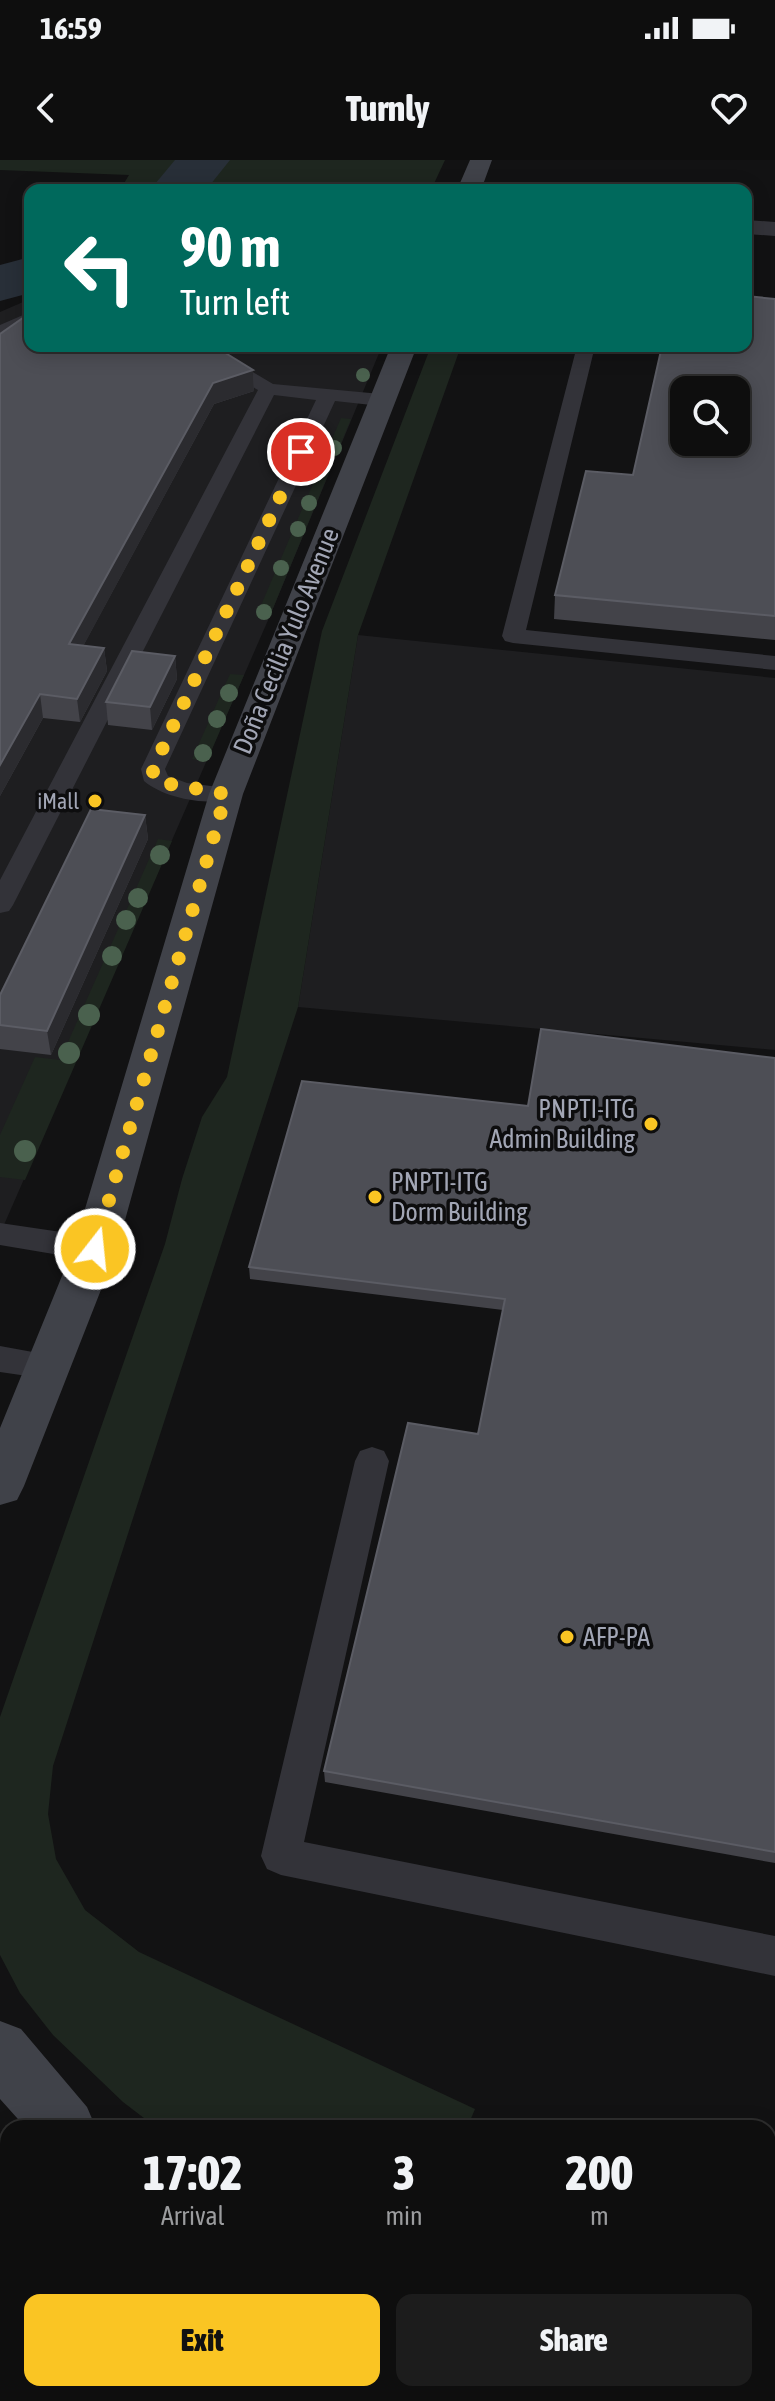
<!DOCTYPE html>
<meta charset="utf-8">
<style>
body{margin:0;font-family:"Asap Condensed",sans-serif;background:#1c1c1c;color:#f1f3f6;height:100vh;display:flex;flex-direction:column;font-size:30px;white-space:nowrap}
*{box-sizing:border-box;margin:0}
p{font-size:26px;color:#9b9c9e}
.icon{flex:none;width:44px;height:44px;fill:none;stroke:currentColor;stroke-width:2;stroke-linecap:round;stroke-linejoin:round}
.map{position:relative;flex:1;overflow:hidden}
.details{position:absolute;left:0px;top:1960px;width:776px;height:282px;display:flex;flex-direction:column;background:#0e0e0e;border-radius:24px 24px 0 0;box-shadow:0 4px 20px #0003,0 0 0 2px #2e2e2e}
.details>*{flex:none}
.banner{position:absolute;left:24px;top:24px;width:728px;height:168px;border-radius:16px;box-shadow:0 4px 20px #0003,0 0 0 2px #2e2e2e;background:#00695c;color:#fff;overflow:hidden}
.buttons{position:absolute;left:670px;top:216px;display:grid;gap:16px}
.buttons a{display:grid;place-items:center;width:80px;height:80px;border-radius:16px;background:#0e0e0e;box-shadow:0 4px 20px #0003,0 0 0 2px #2e2e2e;font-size:40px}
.pin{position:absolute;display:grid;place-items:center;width:68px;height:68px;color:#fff;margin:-34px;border:4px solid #fff;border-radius:50%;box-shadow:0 2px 8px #0007}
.me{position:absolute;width:88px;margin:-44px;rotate:16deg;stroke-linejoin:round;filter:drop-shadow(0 0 6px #0008)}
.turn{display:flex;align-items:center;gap:28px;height:168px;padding:0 24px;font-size:36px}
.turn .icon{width:104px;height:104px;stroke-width:2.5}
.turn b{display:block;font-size:56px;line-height:68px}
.eta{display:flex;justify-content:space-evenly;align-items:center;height:136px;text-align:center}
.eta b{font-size:48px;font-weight:800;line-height:56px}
.button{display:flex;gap:16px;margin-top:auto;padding:16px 24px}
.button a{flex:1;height:92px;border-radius:16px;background:#fac523;color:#111;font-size:32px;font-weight:800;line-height:92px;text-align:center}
.button a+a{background:#1c1c1c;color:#f1f3f6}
.status{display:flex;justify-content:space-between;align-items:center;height:56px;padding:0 40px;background:#0e0e0e;direction:ltr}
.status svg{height:22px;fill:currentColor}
header{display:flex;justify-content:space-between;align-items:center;height:104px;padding:0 24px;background:#0e0e0e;font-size:36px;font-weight:800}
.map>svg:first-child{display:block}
</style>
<div class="status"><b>16:59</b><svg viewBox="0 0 49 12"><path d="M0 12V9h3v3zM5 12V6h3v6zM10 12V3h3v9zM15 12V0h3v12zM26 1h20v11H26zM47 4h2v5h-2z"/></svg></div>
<header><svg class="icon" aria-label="back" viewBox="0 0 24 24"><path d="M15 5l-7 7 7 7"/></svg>Turnly<svg class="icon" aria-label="heart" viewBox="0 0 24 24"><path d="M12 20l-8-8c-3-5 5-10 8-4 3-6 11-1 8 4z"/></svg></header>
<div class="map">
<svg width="775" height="2241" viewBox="0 0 775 2241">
<rect width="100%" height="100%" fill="#121213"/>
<path fill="#1e1e20" d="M30,139v47h352l-113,272 -269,616v-922z
M358,475l417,43v372l-477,-43z"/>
<path fill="#1e261f" d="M0,0h445l-14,30h-311l9,-15 -129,-5z
M431,186h30l-103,289 -60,372 -245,759 -5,48 8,45 29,51 54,42 336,157 -8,19h-310l-34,-26 -70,-67 -33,-42 -20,-38v-238l165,-473 17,-65 20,-62 25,-40 95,-446z
M341,258l10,1 -82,199 -13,-1z
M230,514l14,1 -37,86 -15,-2z
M158,679l14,2 -147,339 -25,-3v-42l35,-78 25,3z
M160,2234h113l26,7h-128z"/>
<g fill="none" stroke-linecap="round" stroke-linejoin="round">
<path fill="#282f38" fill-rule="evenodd" d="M175,0h55l-24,30h-56z
M30,97v36l-30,8v-36z"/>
<path fill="#333339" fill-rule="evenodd" d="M30,152v13l-30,13v-13z
M205,186h18l-1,8 51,30 108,10 10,6 -10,6 -46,-5 -170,368 3,7 19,7 48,6 4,5 -4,5c-26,7 -70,0 -91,-18l-3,-12 175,-369 -42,-5 -261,510 -4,6 -9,2v-33l258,-490 -53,-30 -3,-4z
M577,186h18l-69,284 249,26v14l-262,-27 -8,-2 -3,-5z
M0,1063l95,14 11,4 5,8 -5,8 -11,4 -95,-16z
M0,1186l60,11 5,9 -5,9 -12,4 -48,-7z
M372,1287l12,4 5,10 -85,381 471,94v40l-494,-101 -14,-6 -6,-13 94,-395 5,-10z
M775,2146v46l-7,1v-46z
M667,2234h48l-2,7h-48z"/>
<path fill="#333339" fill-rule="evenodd" d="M746,60l29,2v14l-29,-2z"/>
<path fill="#404249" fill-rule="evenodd" d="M470,0h22l-11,30h-24z
M391,186h26l-174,448 -126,455 -93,237 -7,14 -17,5v-77l73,-179 136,-455z
M0,1861l21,8 66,78 9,21h-70l-26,-29z
M0,2061l8,2v62l-8,-2z
M0,2162l8,3v68l-8,-3z
M16,2234h71l3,7h-71z
M396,2234h76l3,7h-76z"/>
</g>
<g fill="#4a614e">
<circle cx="363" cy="215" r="7"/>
<circle cx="334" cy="288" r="8"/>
<circle cx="309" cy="343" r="8"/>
<circle cx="298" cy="369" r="8"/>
<circle cx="281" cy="408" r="8"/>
<circle cx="264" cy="452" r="8"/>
<circle cx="229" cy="533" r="9"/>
<circle cx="217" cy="559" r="9"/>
<circle cx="203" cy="593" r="9"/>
<circle cx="160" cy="695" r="10"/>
<circle cx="138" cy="738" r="10"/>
<circle cx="126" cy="760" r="10"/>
<circle cx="112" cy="796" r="10"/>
<circle cx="89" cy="855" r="11"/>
<circle cx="69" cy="893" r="11"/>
<circle cx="25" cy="991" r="11"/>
</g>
<path fill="#434349" d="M775,139v341l-221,-21 1,-24 78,-120z
M0,174l253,36 1,21 -40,13 -131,242 21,2 3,23 -27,51 -37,-4 -43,78z
M175,496l2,23 -25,51 -44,-5 -2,-23z
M145,655l3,24 -97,216 -51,-6v-54z
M775,898v805l-450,-81 -1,-11 154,-337 25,-124 -253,-31 -1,-12 279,-161z"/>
<path fill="#2b2b2f" d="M253,210l1,21 -40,13 -142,263 -3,-23 144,-261z
M104,488l3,23 -27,51 -3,-23z
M175,496l2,23 -25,51 -2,-23z
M40,534l3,24 -43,78v-31z
M145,655l3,24 -97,216 -4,-24z"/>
<path fill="#4d4e55" stroke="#5b5c64" stroke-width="2" fill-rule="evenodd" d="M746,136l29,3v317l-220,-21 31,-124 47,4 29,-129h84zM684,230h52v52h-52z
M30,153v33h184l39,24 -40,13 -144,261 35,4 -27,51 -37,-5 -40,71v-431z
M132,491l43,5 -25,51 -44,-5z
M91,649l54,6 -98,216 -47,-6v-30z
M541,869l234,29v794l-451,-81 84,-348 70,11 27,-135 -256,-32 53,-186 226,25z"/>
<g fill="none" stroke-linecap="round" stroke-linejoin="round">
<path stroke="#fac523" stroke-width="14" stroke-dasharray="0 25.2" d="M95,1089l131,-455 -67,-12 -6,-6v-7l148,-317"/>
</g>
<g fill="#fac523" stroke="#0d0d0e" stroke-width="3">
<circle cx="95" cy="641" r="8"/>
<circle cx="651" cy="964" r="8"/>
<circle cx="375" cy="1037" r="8"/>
<circle cx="567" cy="1477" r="8"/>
</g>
<g text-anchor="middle" stroke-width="7" stroke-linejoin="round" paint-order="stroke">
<g font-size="22" fill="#a2a6b5" stroke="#0d0d0e" text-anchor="end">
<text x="79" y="649">iMall</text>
</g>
<g font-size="26" fill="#a2a6b5" stroke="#0d0d0e">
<text transform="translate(286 481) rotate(-68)" y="9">Doña Cecilia Yulo Avenue</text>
</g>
<g font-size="26" fill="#a2a6b5" stroke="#0d0d0e" text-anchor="start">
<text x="635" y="958" text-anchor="end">PNPTI-ITG<tspan x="635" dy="30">Admin Building</tspan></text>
<text x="391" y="1031">PNPTI-ITG<tspan x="391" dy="30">Dorm Building</tspan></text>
<text x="583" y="1486">AFP-PA</text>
</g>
</g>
</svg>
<div class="buttons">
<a><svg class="icon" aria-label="search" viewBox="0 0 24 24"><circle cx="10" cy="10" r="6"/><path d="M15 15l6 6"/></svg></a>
</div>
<div class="pin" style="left:301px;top:292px;background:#d93025"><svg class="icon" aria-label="arrive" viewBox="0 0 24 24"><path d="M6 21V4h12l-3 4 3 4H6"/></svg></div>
<svg class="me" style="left:95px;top:1089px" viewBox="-20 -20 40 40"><circle r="17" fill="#fac523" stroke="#fff" stroke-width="3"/><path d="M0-11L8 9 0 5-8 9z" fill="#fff"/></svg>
<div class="banner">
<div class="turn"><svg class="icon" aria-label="left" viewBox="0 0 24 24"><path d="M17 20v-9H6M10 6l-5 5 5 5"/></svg><div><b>90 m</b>Turn left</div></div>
</div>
<section class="details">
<div class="eta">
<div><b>17:02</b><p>Arrival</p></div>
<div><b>3</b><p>min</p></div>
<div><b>200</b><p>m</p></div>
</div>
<div class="button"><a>Exit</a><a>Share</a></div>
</section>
</div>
